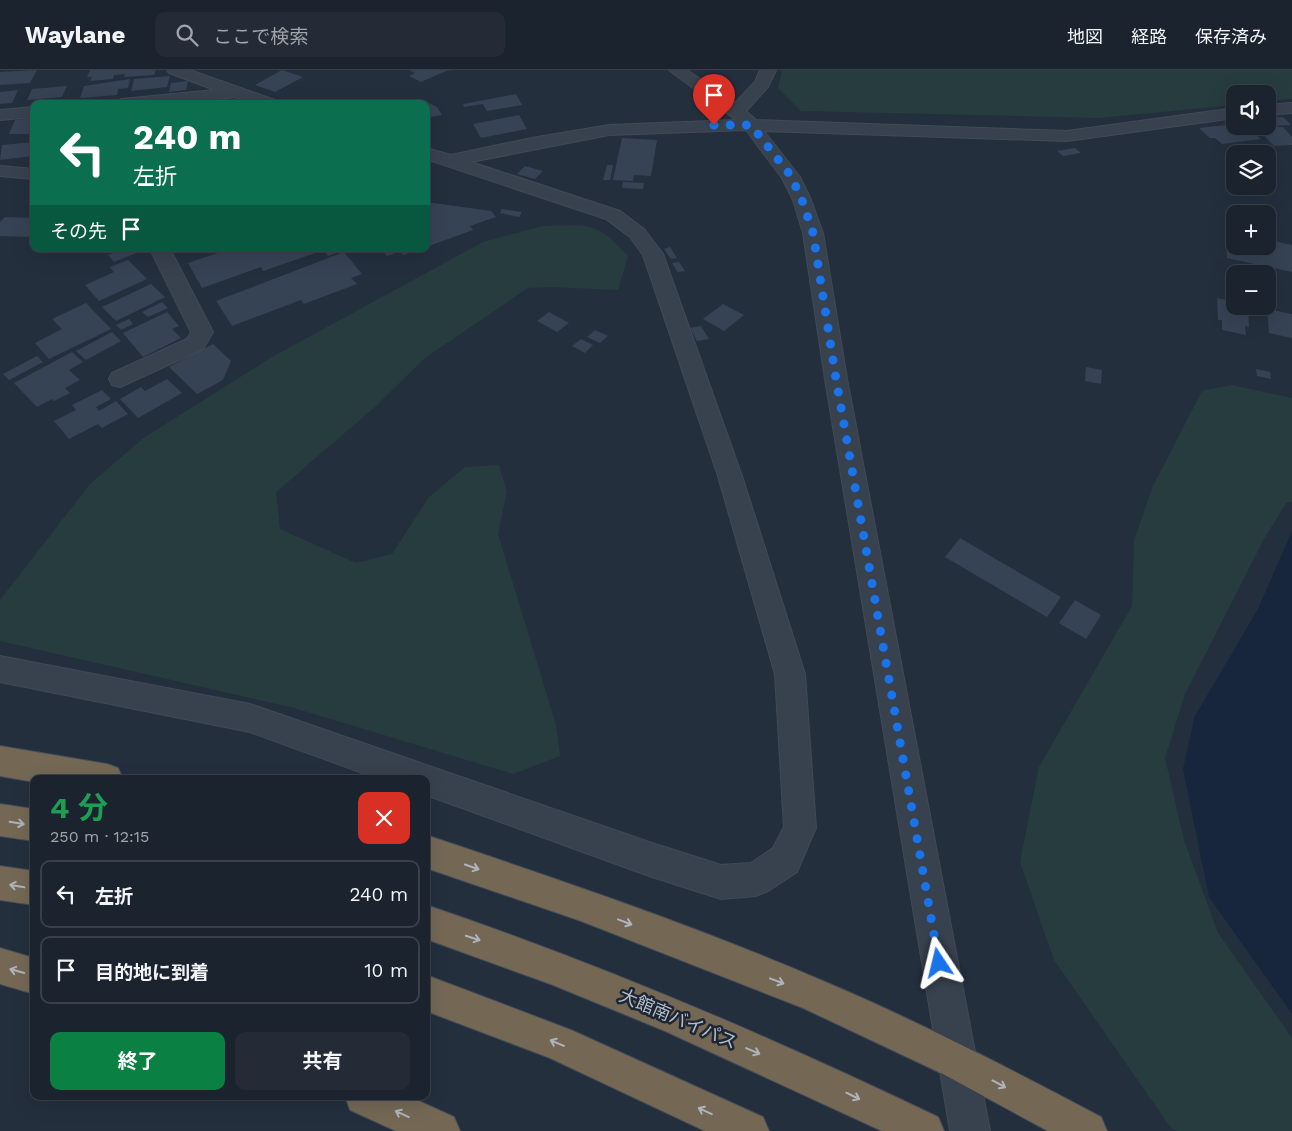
<!DOCTYPE html>
<html lang="ja">
<meta charset="utf-8">
<style>
body{margin:0;font-family:"Work Sans","Noto Sans JP",sans-serif;background:#242b36;color:#f1f3f6;height:100vh;display:flex;flex-direction:column;font-size:19px;white-space:nowrap}
*{box-sizing:border-box;margin:0}
p{font-size:16px;color:#a0a4aa}
.icon{flex:none;width:28px;height:28px;fill:none;stroke:currentColor;stroke-width:2;stroke-linecap:round;stroke-linejoin:round}
.map{position:relative;flex:1;overflow:hidden}
.sheet{position:absolute;left:30px;top:705px;width:400px;height:325px;display:flex;flex-direction:column;background:#1b232e;border-radius:10px;box-shadow:0 5px 20px #0002,0 0 0 1px #39404a}
.sheet>*{flex:none}
.top-card{position:absolute;left:30px;top:30px;width:400px;height:152px;border-radius:10px;box-shadow:0 5px 20px #0002,0 0 0 1px #39404a;background:#0b6e4f;color:#fff;overflow:hidden}
.fabs{position:absolute;left:1226px;top:15px;display:grid;gap:10px}
.fabs a{display:grid;place-items:center;width:50px;height:50px;border-radius:10px;background:#1b232e;box-shadow:0 5px 20px #0002,0 0 0 1px #39404a;font-size:25px}
.pin{position:absolute;display:grid;place-items:center;width:42px;height:42px;color:#fff;margin:-51px -21px;border-radius:50% 50% 50% 0;rotate:-45deg;box-shadow:0 0 5px #0007}
.pin .icon{rotate:45deg}
.me{position:absolute;width:55px;margin:-28px;rotate:350deg;stroke-linejoin:round;filter:drop-shadow(0 0 4px #0008)}
.turn{display:flex;align-items:center;gap:18px;height:105px;padding:0 20px;font-size:22px}
.turn .icon{width:65px;height:65px;stroke-width:2.5}
.turn b{display:block;font-size:35px;line-height:42px}
.then{display:flex;align-items:center;height:48px;padding:0 20px;background:#0003;gap:10px;font-size:19px}
.round{display:grid;place-items:center;flex:none;width:52px;height:52px;border-radius:10px;background:#242b36}
.headline{display:flex;align-items:center;justify-content:space-between;height:85px;padding:0 20px}
h1{font-size:30px;font-weight:700;line-height:38px;color:#1e9e55}
.action{display:flex;gap:10px;margin-top:auto;padding:10px 20px}
.action a{flex:1;height:58px;border-radius:10px;background:#0b8043;color:#fff;font-size:20px;font-weight:700;line-height:58px;text-align:center}
.action a+a{background:#242b36;color:#f1f3f6}
ul{padding:0;list-style:none}
li{display:flex;align-items:center;gap:15px;height:68px;margin:0 10px 8px;padding:0 10px;border:2px solid #39404a;border-radius:10px}
li div{flex:1}
li b{display:block;font-size:19px}
li em{font-style:normal}
header{display:flex;align-items:center;gap:30px;box-sizing:border-box;height:70px;padding:0 25px;background:#1b232e;border-bottom:1px solid #39404a}
header strong{font-size:24px}
nav{display:flex;gap:28px;margin-inline-start:auto;font-size:18px}
.search{width:350px;height:45px;background:#242b36;display:flex;align-items:center;gap:12px;box-sizing:border-box;padding:0 18px;border-radius:10px;color:#a0a4aa;font-size:19px}
.map>svg:first-child{display:block}
</style>
<header>
<strong>Waylane</strong>
<div class="search"><svg class="icon" aria-label="search" viewBox="0 0 24 24"><circle cx="10" cy="10" r="6"/><path d="M15 15l6 6"/></svg>ここで検索</div>
<nav><a>地図</a><a>経路</a><a>保存済み</a></nav>
</header>
<div class="map">
<svg width="1292" height="1061" viewBox="0 0 1292 1061">
<rect width="100%" height="100%" fill="#242f3e"/>
<path fill="#263c3f" d="M782,0h510v29l-24,2v-7h-33v11l-137,13 -297,-7 -23,-23z
M543,156c46,0 52,-7 85,30l-10,34 -66,-3 -24,1 -103,70 -50,49 -99,85 4,37 76,34 36,-9 37,-57 36,-30 34,-2 8,27 -9,42 58,191 4,31 -47,18 -219,-66 -294,-67v-41l90,-116 55,-47 127,-80 211,-115z
M1232,315l60,13v104h-5l-23,37 -79,155 -20,64 19,82 34,93 74,105v93h-115l-6,-3 -117,-168 -34,-98 19,-95 93,-161 2,-66 19,-54 49,-95z"/>
<path fill="#17263c" d="M1292,461v483l-83,-117 -26,-128 12,-53 63,-107z"/>
<path fill="#364354" d="M37,0l-7,13 -30,2v-13z
M90,0h66l-2,5 -30,2 1,-3 -11,1 -1,4 -23,2 2,-4h-5z
M282,0l21,7 -28,15 -20,-7z
M409,0h44l-7,1 -25,11 -12,-6 6,-3z
M170,6l-3,11 -36,4 3,-12z
M130,9l-2,9 -10,1 -1,6 -37,3 4,-12z
M188,11l-2,9 -17,2 2,-9z
M67,16l-5,11 -35,3 5,-11z
M18,20l-6,13 -12,1v-12z
M516,24l6,11 -35,6 -4,-7 -19,3 -1,-3z
M226,29l-1,3 9,-1 10,3h-37l1,-4z
M420,29l2,4 5,-1 10,5 5,8 -16,3v-14h-24z
M519,45l8,14 -46,9 -8,-14z
M1283,47l8,8 -19,1 -4,-4v-4z
M34,48v16h-25l6,-14z
M1235,54v2h11l15,13 -39,5 -7,-6h-5l-11,-10z
M1255,56l28,1 9,10v8l-18,1z
M622,68l35,2 -6,36 -17,-1 -1,6 -20,-1z
M34,72v23h-4l3,-9 -33,4 2,-15z
M1075,78l6,5 -18,3 -6,-5z
M607,95h6l-3,15h-7z
M525,96l18,5 -8,8 -18,-5z
M623,112l21,1 -1,6 -21,-1z
M426,132l65,9 5,6 -26,9 3,4 -47,17z
M502,139l20,3 -3,5 -19,-4z
M5,147l29,1v19l-34,-1v-14z
M1226,162l9,2v12h33v-6l24,5v27l-65,-14z
M670,177l7,11 -6,1 -7,-10z
M123,179h14l2,3 -25,10 -6,-7z
M230,179h109l2,2 -13,5 -4,-6 -61,21 -2,-4 -59,21 -14,-25z
M381,179h39l-17,6 -2,-4 -14,5z
M344,182l18,22 -11,4 6,6 -53,20 -3,-4 -69,26 -16,-25z
M128,190l19,19 -48,22 -14,-16 29,-13 -4,-5z
M679,192l6,9 -7,1 -6,-9z
M151,214l14,13 -49,24 -14,-14z
M1217,228l18,4v4h13l1,21 -4,-1 1,9 -24,-5v-10h-4z
M162,232l6,6 -20,9 -6,-5z
M86,233l25,26 -62,30 -14,-16 27,-14 -10,-10z
M723,234l21,11 -20,16 -21,-12z
M1267,239l25,5v24l-23,-5z
M167,242l12,14 -7,3 9,9 -38,19 -20,-24z
M549,242l20,11 -12,9 -20,-11z
M129,249l4,5 -12,6 -5,-5z
M701,256l8,13 -12,2 -7,-13z
M595,260l13,6 -8,7 -13,-6z
M112,262l9,9 -35,19 -10,-9z
M581,269l12,6 -8,8 -13,-7z
M213,274l18,17 -8,19 -26,14 -28,-27z
M72,282l11,10 -14,8 11,10 -15,8 5,5 -16,8 -2,-2 -15,8 -23,-24z
M37,286l6,6 -34,18 -6,-6z
M1086,297l16,3 -1,14 -16,-3z
M1256,299l14,3 1,7 -14,-3z
M167,309l15,14 -44,25 -18,-19 21,-12 4,4z
M102,320l9,9 -15,8 3,4 17,-10 12,13 -26,14 -4,-4 -29,15 -15,-18 22,-11 -4,-5z
M960,468l101,59 -14,20 -102,-60z
M1075,530l26,15 -15,24 -27,-16z"/>
<g fill="none" stroke-linecap="round" stroke-linejoin="round">
<defs>
<path id="minor" d="M167,0h23l85,30 2,4h-24l-18,-7 -61,7h-61l8,-5 94,-9 -46,-17z
M669,0h18l48,33 20,-21 5,-12h16l-8,17 -22,24 10,9 311,11 168,-23v10l-168,23 -303,-10 36,46 11,23 12,33 24,146 143,752h-40l-125,-752 -22,-146 -10,-33 -11,-22 -36,-48 -137,5 -138,27 149,49 24,18 19,25 79,222 63,198 11,154 -5,11 -14,33 -29,19 -12,5 -35,3 -72,-23 -223,-81v-16h-47l-129,-47 -250,-50v-26l250,48 399,138 72,23 30,-2 22,-15 11,-21 -9,-153 -57,-198 -75,-221 -13,-18 -24,-18 -180,-60v-11l25,7 81,-17 77,-13 127,-5z
M1292,33v10l-24,2v-10z
M34,37v10l-34,3v-10z
M0,96l34,3v10l-34,-3z
M150,179h20l43,83 -10,17 -83,38 -8,-2 -3,-6 3,-6 75,-34 4,-7z"/>
<path id="highway" d="M0,676l107,18 11,4 5,11h-89v3l-34,-6z
M0,734l34,5v32l-34,-5z
M426,765c134,45 268,90 397,146 95,40 187,88 278,136l6,14h-59l-105,-57 -140,-66 -222,-87 -155,-53z
M0,796l34,5v34l-34,-5z
M426,835c176,59 345,132 512,212l6,14h-62l-217,-100 -112,-46 -127,-46z
M0,878l34,10v36l-34,-10z
M426,905l145,55 192,87 6,14h-64l-155,-73 -124,-47z
M345,1026h63l46,21 6,14h-64l-46,-21z"/>
</defs>
<use href="#minor" stroke="#414a57" stroke-width="2"/>
<use href="#highway" stroke="#434c59" stroke-width="2"/>
<use href="#minor" fill="#38414e" fill-rule="evenodd"/>
<use href="#highway" fill="#746855" fill-rule="evenodd"/>
</g>
<defs><path id="oneway-shaft" d="M-6 0H5M1.5-3L5.5 0L1.5 3" fill="none" stroke-width="1.6" stroke-linecap="round" stroke-linejoin="round" transform="scale(1.25)"/></defs>
<g stroke="#aeb4bd">
<use href="#oneway-shaft" transform="translate(17 753) rotate(9)"/>
<use href="#oneway-shaft" transform="translate(472 797) rotate(19)"/>
<use href="#oneway-shaft" transform="translate(17 816) rotate(-170)"/>
<use href="#oneway-shaft" transform="translate(625 852) rotate(21)"/>
<use href="#oneway-shaft" transform="translate(473 868) rotate(18)"/>
<use href="#oneway-shaft" transform="translate(17 901) rotate(-164)"/>
<use href="#oneway-shaft" transform="translate(777 911) rotate(21)"/>
<use href="#oneway-shaft" transform="translate(557 973) rotate(-157)"/>
<use href="#oneway-shaft" transform="translate(753 981) rotate(23)"/>
<use href="#oneway-shaft" transform="translate(999 1014) rotate(28)"/>
<use href="#oneway-shaft" transform="translate(853 1026) rotate(26)"/>
<use href="#oneway-shaft" transform="translate(705 1041) rotate(-155)"/>
<use href="#oneway-shaft" transform="translate(402 1044) rotate(-155)"/>
</g>
<g fill="none" stroke-linecap="round" stroke-linejoin="round">
<path stroke="#1a73e8" stroke-width="9" stroke-dasharray="0 16.2" d="M714,55h37l40,51 11,24 11,33 23,146 103,584"/>
</g>
<g text-anchor="middle" stroke-width="5" stroke-linejoin="round" paint-order="stroke">
<g font-size="18" fill="#b4bcc9" stroke="#1d2633">
<text transform="translate(678 949) rotate(23)" y="6">大館南バイパス</text>
</g>
</g>
</svg>
<div class="fabs">
<a><svg class="icon" aria-label="sound" viewBox="0 0 24 24"><path d="M4 9h4l5-4v14l-5-4H4zM17 9q2 3 0 6"/></svg></a>
<a><svg class="icon" aria-label="layers" viewBox="0 0 24 24"><path d="M12 4l9 5-9 5-9-5zM3 14l9 5 9-5"/></svg></a>
<a>+</a>
<a>−</a>
</div>
<div class="pin" style="left:714px;top:55px;background:#d93025"><svg class="icon" aria-label="arrive" viewBox="0 0 24 24"><path d="M6 21V4h12l-3 4 3 4H6"/></svg></div>
<svg class="me" style="left:939px;top:893px" viewBox="-20 -20 40 40"><path d="M0-17L14 15 0 8-14 15z" fill="#1a73e8" stroke="#fff" stroke-width="4"/></svg>
<div class="top-card">
<div class="turn"><svg class="icon" aria-label="left" viewBox="0 0 24 24"><path d="M17 20v-9H6M10 6l-5 5 5 5"/></svg><div><b>240 m</b>左折</div></div>
<div class="then">その先<svg class="icon" aria-label="arrive" viewBox="0 0 24 24"><path d="M6 21V4h12l-3 4 3 4H6"/></svg></div>
</div>
<section class="sheet">
<div class="headline"><div><h1>4 分</h1><p>250 m · 12:15</p></div><a class="round" style="background:#d93025;color:#fff"><svg class="icon" aria-label="close" viewBox="0 0 24 24"><path d="M6 6l12 12M18 6L6 18"/></svg></a></div>
<ul>
<li><svg class="icon" aria-label="left" viewBox="0 0 24 24"><path d="M17 20v-9H6M10 6l-5 5 5 5"/></svg><div><b>左折</b></div><em>240 m</em></li>
<li><svg class="icon" aria-label="arrive" viewBox="0 0 24 24"><path d="M6 21V4h12l-3 4 3 4H6"/></svg><div><b>目的地に到着</b></div><em>10 m</em></li>
</ul>
<div class="action"><a>終了</a><a>共有</a></div>
</section>
</div>
